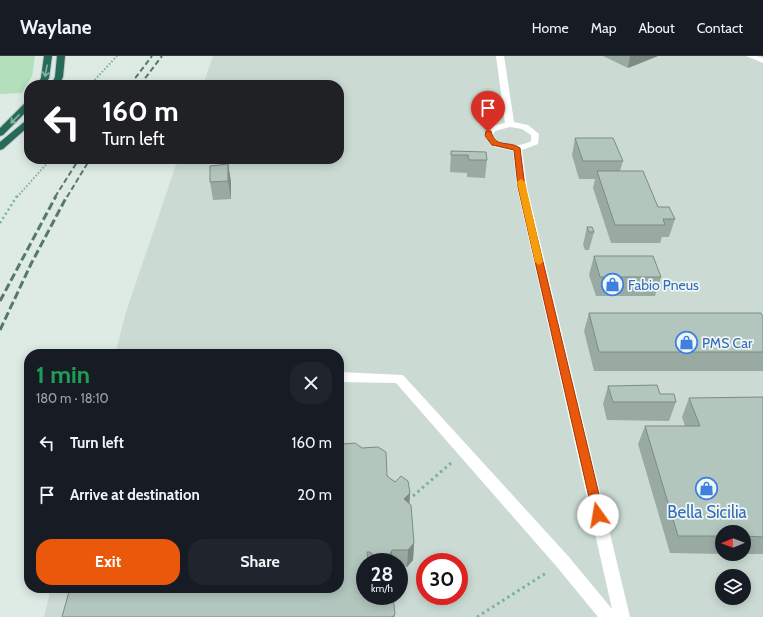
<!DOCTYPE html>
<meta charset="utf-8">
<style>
body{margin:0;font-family:Cabin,sans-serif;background:#20242c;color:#f1f3f6;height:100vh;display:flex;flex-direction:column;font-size:15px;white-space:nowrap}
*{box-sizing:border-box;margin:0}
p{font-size:13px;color:#9ea1a6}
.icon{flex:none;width:22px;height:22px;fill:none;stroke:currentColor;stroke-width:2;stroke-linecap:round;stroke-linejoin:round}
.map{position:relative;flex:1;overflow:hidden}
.drawer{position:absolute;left:24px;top:293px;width:320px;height:244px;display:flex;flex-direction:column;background:#171b24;border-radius:16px;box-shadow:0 2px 10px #0003}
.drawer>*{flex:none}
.top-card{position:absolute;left:24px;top:24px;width:320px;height:84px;border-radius:16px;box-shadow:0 2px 10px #0003;background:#202124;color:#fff;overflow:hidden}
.needle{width:26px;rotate:269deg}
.fabs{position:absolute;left:715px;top:469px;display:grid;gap:8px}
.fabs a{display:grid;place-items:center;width:36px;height:36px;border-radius:50%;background:#171b24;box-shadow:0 2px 10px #0003;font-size:20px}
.speed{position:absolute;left:356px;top:497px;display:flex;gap:8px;font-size:20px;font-weight:700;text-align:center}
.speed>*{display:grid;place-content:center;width:52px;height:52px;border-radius:50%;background:#171b24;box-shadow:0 2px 10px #0003;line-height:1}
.speed small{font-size:10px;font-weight:400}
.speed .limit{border:6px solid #d22;background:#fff;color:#111}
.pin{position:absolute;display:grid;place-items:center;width:34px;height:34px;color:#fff;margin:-41px -17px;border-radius:50% 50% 50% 0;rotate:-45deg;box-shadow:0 0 4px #0007}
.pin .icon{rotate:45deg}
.me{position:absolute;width:44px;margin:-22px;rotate:347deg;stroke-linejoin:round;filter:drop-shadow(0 0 3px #0008)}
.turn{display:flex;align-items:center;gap:14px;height:84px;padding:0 12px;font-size:18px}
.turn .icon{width:52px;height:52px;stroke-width:2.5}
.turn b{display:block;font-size:28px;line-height:34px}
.round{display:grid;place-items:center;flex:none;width:42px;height:42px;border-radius:16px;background:#20242c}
.headline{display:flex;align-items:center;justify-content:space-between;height:68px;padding:0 12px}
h1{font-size:24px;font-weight:700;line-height:30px;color:#1e9e55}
.button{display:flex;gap:8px;margin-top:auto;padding:8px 12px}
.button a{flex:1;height:46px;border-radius:16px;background:#ea580c;color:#fff;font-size:16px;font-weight:700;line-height:46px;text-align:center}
.button a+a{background:#20242c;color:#f1f3f6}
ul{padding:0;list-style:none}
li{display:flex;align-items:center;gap:12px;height:52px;padding:0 12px}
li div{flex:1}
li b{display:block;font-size:15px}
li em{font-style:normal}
header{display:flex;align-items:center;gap:24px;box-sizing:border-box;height:56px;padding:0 20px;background:#171b24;border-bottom:1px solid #363941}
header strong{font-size:19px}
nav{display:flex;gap:22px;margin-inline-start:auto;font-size:14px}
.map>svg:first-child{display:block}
</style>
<header>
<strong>Waylane</strong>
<nav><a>Home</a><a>Map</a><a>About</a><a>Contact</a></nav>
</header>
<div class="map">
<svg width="763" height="561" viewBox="0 0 763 561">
<rect width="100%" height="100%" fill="#ddebe4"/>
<path fill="#cbdbd3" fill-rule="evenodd" d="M213,0h550v561h-719l7,-29h288v-234h-224l11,-42 52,-153h161v-74h-136zM722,476h22v22h-22zM365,506h34v34h-34zM425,506h34v34h-34zM722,520h22v22h-22z"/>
<path fill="#b3dfbc" d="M0,0h35l-3,20 -10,17 -22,1z"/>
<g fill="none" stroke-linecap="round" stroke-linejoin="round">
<defs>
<path id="highway" d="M44,0h8l-3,22 -4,7h-8l4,-7z
M57,0h8l-2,21 -4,8h-8l4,-8z
M26,46h3v7l-26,26 -3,1v-8z
M29,62v8l-26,23 -3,1v-8z"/>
</defs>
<use href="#highway" stroke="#c0c8c6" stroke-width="2"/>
<path stroke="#7ab29d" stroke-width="2" stroke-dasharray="1.5 2" stroke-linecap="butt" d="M90,29l27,-29
M17,141l34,-38"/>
<path stroke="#7ab29d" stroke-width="2.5" stroke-dasharray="2 3" stroke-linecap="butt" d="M0,167l17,-27"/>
<path stroke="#7ab29d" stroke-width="3" stroke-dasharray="2.5 3.5" stroke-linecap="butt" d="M413,440l38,-33
M477,561l69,-44"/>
<path fill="#fff" fill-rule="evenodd" d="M496,0h8l10,66 14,3 11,9 -1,10 -16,6 5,37 103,430h-32l-41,-50 -161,-184 -57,-1v-10l64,3 166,182 43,52 -95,-422 -4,-36 -19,-4 -10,-11 4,-9 17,-4zM510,71l12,2 9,6v6c-13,7 -29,6 -39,-5l3,-5z
M746,0h11l6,2v5z"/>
<use href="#highway" fill="#266b58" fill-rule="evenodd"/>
<path stroke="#57786d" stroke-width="2" stroke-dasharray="5.5 3" stroke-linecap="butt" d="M130,29l22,-29
M140,29l22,-29
M55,141l24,-38
M67,141l23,-38"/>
<path stroke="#57786d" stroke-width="3" stroke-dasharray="8 3.5" stroke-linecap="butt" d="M0,245l56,-105
M0,274l31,-66 36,-68"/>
</g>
<path fill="#99aaa3" d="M603,0h55l-30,12z
M575,82l48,23 -3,10 38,36 17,12 -6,18h-7l-2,6h-49l-18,-55 2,-9h-16l-7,-24z
M451,95l36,9 -2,18 -18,-1v-4l-17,-1z
M228,108l3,18v17l-18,1 -3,-18z
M587,171l7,5 -5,18h-4l-2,-5z
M594,200l67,21 -6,19h-59l-7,-21z
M589,257l174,4v54h-169l-10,-40z
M608,330l52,8 16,8 -7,19 -62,-1 -4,-16z
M763,341v157h-32h13v-22h-22v22l-52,-1 -32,-109 7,-18h40l-3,-9 7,-19z
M342,348l2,40 66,49 -1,11 5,39 -1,17 -6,7 -8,1v-6h-34l30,52v3h-333z"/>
<path fill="#7d8b84" d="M630,0h28l-30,12z
M228,108l3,18v17l-3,-18z
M410,437l-1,19 -5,-13z
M414,487l-1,17 -6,7 1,-17z
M392,494v12h-2v-8z"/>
<path fill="#b2c6bd" stroke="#7d8b84" d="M575,82h38l10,23h-40z
M451,95l35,1 1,8h-18l-1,-5h-17z
M228,108v17l-18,1v-16z
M597,115h46l15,36h11l6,12h-12l2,6h-50z
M587,171h5l2,5h-5z
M594,200h59l8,21h-61z
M589,257h172l2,4v35h-164z
M657,329l3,9h14l2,8h-63l-5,-16z
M763,341v140l-19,-1v-4h-22v4h-44l-33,-110h55l-11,-28z
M339,348h3l1,40 12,-1 7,5 16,-1 8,5 1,24 8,6 6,-6 7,5 2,12 -6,6 7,6 3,38 -6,7h-16l-2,4 -15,2 -5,-4h-3l1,10h-3v34h28l2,18 -3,3h-330l8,-29h269z"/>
<defs><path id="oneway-shaft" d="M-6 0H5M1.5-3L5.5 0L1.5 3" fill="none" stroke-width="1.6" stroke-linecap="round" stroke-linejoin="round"/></defs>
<g stroke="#8ab1a5">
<use href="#oneway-shaft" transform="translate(46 15) rotate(101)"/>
<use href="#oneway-shaft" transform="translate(15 63) rotate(134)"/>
</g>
<path fill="#ea580c" stroke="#983908" d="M486,75h5c4,18 18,9 29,17l5,39 79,328 -2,3 -4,2 -3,-2 -2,-3 -75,-328 -4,-37 -22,-5 -7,-9z"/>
<path fill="#f59e0b" d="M521,123l4,3 18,80 -4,3 -4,-3 -18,-80z"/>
<defs>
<symbol id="shop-ring" viewBox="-11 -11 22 22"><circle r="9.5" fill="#eef7f2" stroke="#3f7fe0" stroke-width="1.5"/><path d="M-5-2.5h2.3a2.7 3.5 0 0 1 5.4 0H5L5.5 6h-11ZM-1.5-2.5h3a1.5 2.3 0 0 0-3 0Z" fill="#3f7fe0"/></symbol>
</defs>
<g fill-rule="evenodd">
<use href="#shop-ring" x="600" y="216" width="25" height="25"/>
<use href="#shop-ring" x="674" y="274" width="25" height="25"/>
<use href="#shop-ring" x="694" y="420" width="25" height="25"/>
</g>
<g text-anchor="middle" stroke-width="3.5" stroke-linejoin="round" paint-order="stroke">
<g font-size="14" fill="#366cbe" stroke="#eef7f2" text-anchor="start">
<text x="628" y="234">Fabio Pneus</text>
<text x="702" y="292">PMS Car</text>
</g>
<g font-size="17" fill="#366cbe" stroke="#eef7f2">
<text x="707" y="462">Bella Sicilia</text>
</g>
</g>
</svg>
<div class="fabs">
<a><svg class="needle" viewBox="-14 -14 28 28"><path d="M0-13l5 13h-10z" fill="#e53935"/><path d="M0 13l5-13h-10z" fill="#9ea1a6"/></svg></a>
<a><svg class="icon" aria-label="layers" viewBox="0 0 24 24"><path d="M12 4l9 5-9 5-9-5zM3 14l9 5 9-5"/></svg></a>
</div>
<div class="speed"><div>28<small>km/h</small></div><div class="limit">30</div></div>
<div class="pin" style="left:488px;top:76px;background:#d93025"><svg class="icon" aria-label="arrive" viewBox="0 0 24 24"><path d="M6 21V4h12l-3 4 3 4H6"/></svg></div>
<svg class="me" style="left:598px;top:459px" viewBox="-20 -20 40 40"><circle r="19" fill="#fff"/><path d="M0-13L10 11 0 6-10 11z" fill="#ea580c"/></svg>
<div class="top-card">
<div class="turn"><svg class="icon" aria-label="left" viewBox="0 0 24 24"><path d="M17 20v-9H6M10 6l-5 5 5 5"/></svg><div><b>160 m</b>Turn left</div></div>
</div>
<section class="drawer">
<div class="headline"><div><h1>1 min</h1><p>180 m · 18:10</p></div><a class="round"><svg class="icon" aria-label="close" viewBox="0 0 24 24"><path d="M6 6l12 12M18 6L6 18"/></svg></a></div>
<ul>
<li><svg class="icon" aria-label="left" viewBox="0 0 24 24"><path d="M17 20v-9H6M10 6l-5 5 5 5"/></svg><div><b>Turn left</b></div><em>160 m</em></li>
<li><svg class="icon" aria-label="arrive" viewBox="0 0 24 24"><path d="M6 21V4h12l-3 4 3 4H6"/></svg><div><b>Arrive at destination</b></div><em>20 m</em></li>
</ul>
<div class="button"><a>Exit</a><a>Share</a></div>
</section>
</div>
